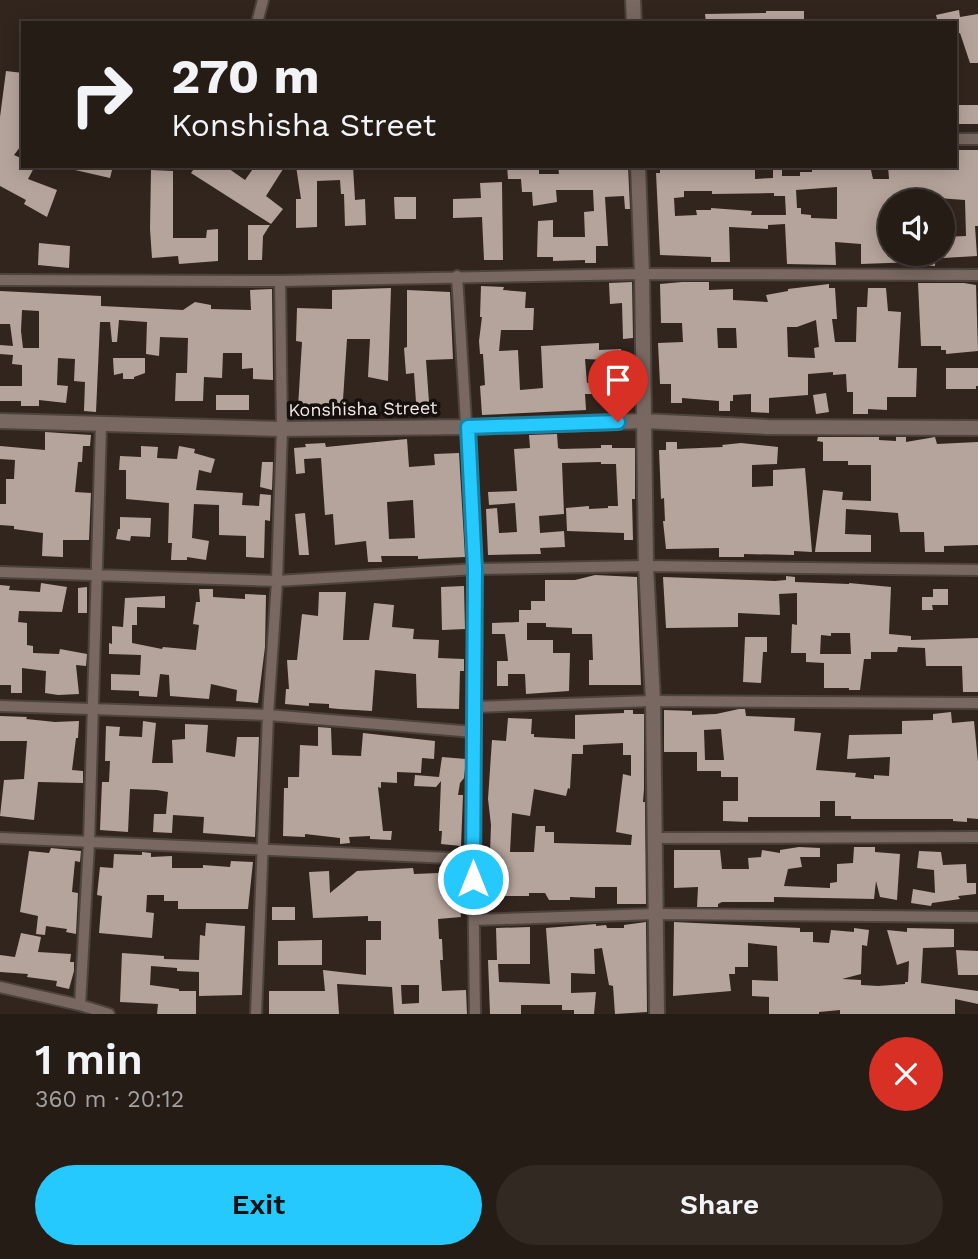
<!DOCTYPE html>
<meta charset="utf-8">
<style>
body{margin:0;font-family:"Work Sans",sans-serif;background:#322923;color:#f1f3f6;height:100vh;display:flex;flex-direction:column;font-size:26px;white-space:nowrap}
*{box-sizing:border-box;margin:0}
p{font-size:23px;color:#a4a1a1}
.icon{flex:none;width:38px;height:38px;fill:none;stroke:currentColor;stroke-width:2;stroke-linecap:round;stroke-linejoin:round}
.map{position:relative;height:1014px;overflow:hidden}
.details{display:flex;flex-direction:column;background:#261c16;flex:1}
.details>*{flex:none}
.banner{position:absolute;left:21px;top:21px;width:936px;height:147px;border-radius:0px;box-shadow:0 4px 18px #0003,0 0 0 2px #423a35;background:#261c16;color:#f1f3f6;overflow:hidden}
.buttons{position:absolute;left:878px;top:189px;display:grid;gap:14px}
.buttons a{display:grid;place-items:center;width:77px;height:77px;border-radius:50%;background:#261c16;box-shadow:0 4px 18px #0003,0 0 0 2px #423a35;font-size:35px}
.pin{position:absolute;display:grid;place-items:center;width:60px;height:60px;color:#fff;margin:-72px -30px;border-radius:50% 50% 50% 0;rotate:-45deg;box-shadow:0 0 7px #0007}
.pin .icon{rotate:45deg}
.me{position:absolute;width:77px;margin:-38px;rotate:0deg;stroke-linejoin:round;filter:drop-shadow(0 0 5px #0008)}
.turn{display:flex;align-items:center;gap:24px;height:147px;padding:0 35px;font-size:32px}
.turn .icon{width:91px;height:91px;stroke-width:2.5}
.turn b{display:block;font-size:49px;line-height:60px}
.round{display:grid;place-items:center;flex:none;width:74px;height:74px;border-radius:37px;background:#322923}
.head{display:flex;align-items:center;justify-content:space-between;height:119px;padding:0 35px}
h1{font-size:42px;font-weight:600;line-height:52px}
.cta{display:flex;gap:14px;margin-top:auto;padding:14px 35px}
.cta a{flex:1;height:80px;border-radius:42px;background:#25c9fe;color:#111;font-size:28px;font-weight:600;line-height:80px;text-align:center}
.cta a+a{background:#322923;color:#f1f3f6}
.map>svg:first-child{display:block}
</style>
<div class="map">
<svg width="978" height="1014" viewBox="0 0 978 1014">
<rect width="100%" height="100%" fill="#32251e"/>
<path fill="#b5a49c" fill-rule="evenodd" d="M959,10l1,7 18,-3v49h-8l-10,-30 -4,1v-11h-18l-2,-8z
M766,11h38v12h-98l-1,-9 61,-1z
M6,71l17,2v70l-9,12 9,4v7h12l-7,13 29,11 -10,27 -23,-13 2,-4 -26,-14v-69z
M956,105h22v19h-22z
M956,150h22v76h-3l2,30 -34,2v-21l23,-1 -1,-36 -56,-4 -18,4v54h44v12l-19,-1v-3l-55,2v-20l-26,-2 1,23 -49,-1 -2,-40 -17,1v4l-39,-2 1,35h-19v-5l-51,-2 -4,-82h4v-7h95v13l18,-1v-9h9v7h18v-4h12v-6h58l3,13h16l-1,-13h68zM837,187v32l-26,-1v-3l-10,-1v-6h-4l-1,-18zM684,191h28v3l62,-1v3h11l1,19h-35l1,-4 -41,-3v2h-15l1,5 -22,1 -1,-18 10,-1z
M76,166h37l-3,12 -35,-8z
M196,166h29l20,14 10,-14h30l-19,30 17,13 -12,15 -80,-51z
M296,166h57l2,34 10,-1 1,26 -21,1 -1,-32h-3l-1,-14 -23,1v46l-21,1v-29h5z
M507,166h32v8h20l-1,-8h70l2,43h-5l-1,-13 -19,1 3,49h-12v17h-11v-3l-32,1v-4h-16l1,-36 15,-1v17h32l-1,-25 10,-1 -1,-21h-37l1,12 -24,4 -1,-14h-10l-1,-13h-13z
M151,170l22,1v67h33l1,-8 11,-1v32l-39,3 -1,-8 -26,2 -2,-29z
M502,182l1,78h-19l-2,-43 -29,1v-19l28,-1 -1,-15z
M394,197h22v22h-21z
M248,225h22l-7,11 -1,24h-14z
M39,243l31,3 -1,22 -31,-3z
M632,282l1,56 -10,1 -1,-36 -12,1 -1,-21z
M682,282h27v8l24,-1v11l35,2 -2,-7 22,-4v-2l41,-5v4h6l2,31h-5l3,23h21l1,-35h10l1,-19h18l2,23 13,1 -3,56h19l-1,29h-29v13l-19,-1v5h-15v-22h-6l-1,-18 -13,1v-3l-25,2v21l-39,3v15l-18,-1v-18l-18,1v6h-3v10h-11v-10l-37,-3v5h-11v-19h-11l-2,-41 25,-1 -1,-19h-21l-1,-39zM816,320l3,27 -5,1 1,10 -27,-1 -1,-30h10zM717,328h19l1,20h-19z
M918,283h46l12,2 2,66 -32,3v-4h-5v-4h-20z
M481,286l23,1 -1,3 23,2 -1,16h9l-1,22h-32l-2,21 19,-1 2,40 23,-2 -2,-42 58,-3v7l22,-1 1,27 12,-1v19h-19v-13h-8l-1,-21 -21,-1 2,24 4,-1 2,12h-8l1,16 -104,5 -2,-29 5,-1 -2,-31h-3l-1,-13 3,-24h-2z
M391,288l-3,93 -20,-4 2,-38h-23l-5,76h-15v-8h-29l4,-65 -6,-1 1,-33 35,1v-19z
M272,289l1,91 -20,-1v-11l-11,1v-16h-19l-1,25 -18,-1 -1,24h-28l1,-28h11l1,-35 -28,-1 -1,19 -13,-2 1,-32 -28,-2 -2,22h-5l-2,-20h-10l-4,90 -12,-1 1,-29 -11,-1 1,-22 -17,-1 -1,27 11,1 -2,17 -27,-3v6h-18v-5h-21v-15h22v-21l-10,-1 1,-9 -13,-1v-9l13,1 -3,-22h-10v-33l101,5v10l82,4 12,-8 16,3v4l40,1 -1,-20zM22,310l17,1v37h-16l-2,-17z
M407,290l43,2 3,67 -27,1 3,42h4l1,11 -33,1 -1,-10 16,-2 -2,-29 -8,1 -2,-26 3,-1z
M113,358h32v15l-11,4v2h-11v-6l-9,2z
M946,368h32v18h-2v3h-30z
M826,393l3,19 -13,2 -3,-19z
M216,395h33v15h-33z
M45,432l46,3 -1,11h-7l-1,16h-4l-3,30 16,1 -2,47h-26v17l-21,-1 1,-23 -29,-4v-3l-14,-1v-21h6v-25h8l1,-19 -15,-1v-13l45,4z
M557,434l1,14 3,1 40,-1v-3h11v3h23v51h-3l1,41h-9v-7l-57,-2 -1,-23 23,-2v3l19,-1v-2h10l-2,-42h-15v-2l-39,1 2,51 -25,2 1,17 24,-2 1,16 -25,1 1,6 -53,1 -2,-46 11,-1 2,25 18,-1 -2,-29 -26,2 -1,-13 29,-1 -3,-42 16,-1 -1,-13z
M818,437h61v3l17,1v-4h10v5l29,-5 2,7 41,-2v103l-34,1v6h-19l-1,-20h-24l-2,-19 -52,-4 -1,25 26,1v17h-56l8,-62 20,2 -1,8 29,1v-36h-23v-4h-25v-19l-6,-1z
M407,439l2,28 26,-2 -1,-11 25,-1 6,104 -47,2v-3h-37l1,6h-14l-2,-21 -31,4 -2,-31 -8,1 -4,-57 -17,1 1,14 -9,1 -2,-26 12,-1 -1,-3 20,-1 1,4zM413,500l2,38 -26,1 -2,-37z
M666,442h11v7l46,-2 -1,-2 19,-2 37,4 -1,17 -25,1v22l21,-1v-16l32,-2 7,84 -18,-1v4l-50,-1v3h-25v-9l-53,1 -3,-28h2l-1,-23 -3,1 -2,-49h7z
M141,446l17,1 -1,11 20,1 2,-13 16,3 -1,4 21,6 -4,14 -12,-3 -3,20 47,3 -1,12 17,1 1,-12 11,1 -1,26 -5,-1 -1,38 -18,-1v-21l-27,-1v-30l-25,-1 -2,34 17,3 -3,19 -19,-3v3h-16l1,-17h-4l1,-40 -43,-4v-29h-7l1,-14 21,1z
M262,462h11l-1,28 -12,-3z
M305,513l4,42h-10l-4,-41z
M120,517l31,1 -1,19 -19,-1 -1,5 -14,-2 2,-10h2z
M595,575l42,2 4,108h-52v-25h4l-1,-26h-20v-6l-26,-1v-4h-19v17h26v13h17l-1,38 -43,3 -1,-20h-17v12h-11v-25h11l-3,-27h-13v-11l27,-1v-12h12v-9h14v-21h30z
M786,576l9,1v5l54,2v-1l42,4 -2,47 22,2v4l67,-2v54h-15l-1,-26h-36l-1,-18 -27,-1 -1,5h-26v7h-7l-4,31h-11v-2h-25v-25l-18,-1v-9h-15l1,-29 5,1v-32l-18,1 1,21 -42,-2v14l-72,1 -3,-51 112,4 11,-1zM831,633h19l1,21h-31l1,-19 10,1z
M41,583l26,4 -5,25 -43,-1 -1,11 9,1v22l6,1v7l26,1 1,-5 27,5 -1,12 -10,-1 3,29 -21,1 -13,-2 1,-22 -24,-3v25h-11v-8h-11v-100l10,1 -1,4 31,2z
M464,586l1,43 -23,1 -1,-43z
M87,587v26h-9v-25z
M199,589h14v8l32,2v-5l21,1 -1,52 -7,56 -22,-2 1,-11 -26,-6 -2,15 -39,-3 -1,-21 -9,-1 -3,23 -18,-1v-5l-28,-1v-16l29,1 1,-20 -32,-1v-11l3,1v-18l11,1 2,-29 40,-2v12l-28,-1v18h-5v18l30,6 1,-2 33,3 3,-25 -6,-1 3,-22h4z
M933,589h15v16h-16l1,5h-11v-13h11z
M319,592h27l-3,48h26l5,-37 20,2 -2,22 22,2 -1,10 26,1 -1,18 26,1v12h-4l-1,38 -42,-1 -1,-34 -41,-4 -3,41 -33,-2 -10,-1v-4l-20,-1v3l-24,-2 1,-15h3l-2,-29h10l5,-46 16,2z
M745,637h22v15h-4l-2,31 -18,-1z
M739,709h6l1,7 49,2 -1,13 27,2 -5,37 40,3 -1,4 19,2v-4l15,1 1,-19 -43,2 2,-24 53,-1v-13l31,-1v-6l18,-2 1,11 22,-2 4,41v57l-11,-1v4l-14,-1v-2h-102v-3h-16v-15h-15v16h-72v5l-25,-1v-20h15v-24h-17v-6h-24v-19h-33v-42l28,1v4l24,-1zM721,729l3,31h-19l-1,-30z
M624,710h9v4h11v75l-1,13h2l1,102h-29v-17h-22v11l-25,-1v3h-21l-4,-7h-16v3h-32v-32l-6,1 -1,-12 1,-28 -3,-26 4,-59 14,1 2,-23 24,1 -1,15h3v3l41,2v-24l49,-2zM623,743v12h8v21l-8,-2 -7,58 16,3 -1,10 -77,-2v-11h-9v-6h-9l-2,26h-24l2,-39 18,3 4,-27 32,7 2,-8 2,1 2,-35h11v-9z
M0,716l27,1 -1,2 29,3 24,-1 -1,17h-2l-4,32 11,1v12l-45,-1 -4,38 -34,-4 4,-36 20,-1 3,-38h-27z
M143,721l13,2 -4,40h21l-1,-23 13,-1v-15l23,1 -2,27 29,5 2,-20h22l-4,100 -52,-4 1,-16 -31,-2 -1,18 -19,-1 1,-18h12l2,-22 -11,-2 -27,-1 -2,43 -28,-2 2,-48h7l1,-21h-5l1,-35 14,1 -1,9 23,1z
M318,727l13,1 1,27 29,1 2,-23 72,8 -1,18 -12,-1 -1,15 -24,-1v11l-16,-1v6l-3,-1 5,44h9l-1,9 -21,-1v-3l-21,1 1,6 -10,1v-6l-35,-4v3l-22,-1 1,-48h4v-11h11l1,-32 18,1z
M442,757l24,2 -2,19 -4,5 -2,12h5l-2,51 -20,-2 1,-13h-3l2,-50 -5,6 -22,-1 1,-11 24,2z
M799,847l21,1v9h-20l2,10 -14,2 -4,17 46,2v-5l7,-1v-18l16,-1 1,-16h21v5l25,2 -3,46 -17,-3 -4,-16 -2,18 -100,-2v5h-52l-4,2v3h-21l1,-20 -24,1v-38h46l2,19h27l-1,-11 13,-1 1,-7 18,3v-3z
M51,848l30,3 -1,11 -5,-1 -3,31 6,1 -2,41 -10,-2 1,-3 -21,-3 -1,9 -9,-1 2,-18 -18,-4 9,-61 20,2z
M919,851l22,1 2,13 23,-1 1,19h9v11l-18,2 2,3 -28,4 -1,3 -20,-3 2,-14 22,4 -1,-23 -17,-2z
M142,852l9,1v4l21,-1v12h31v-3l27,2 1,-6 22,1 -5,47h-70v-8h-14v-6h-17l-1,17 8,1 -2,25 -53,-5 3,-37 -5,-1 3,-28 13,1 1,-14 28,1z
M439,867h16l6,50 -23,2 1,20h3l1,21h-3l2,31 24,-1 1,24h-73l-2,-27 -55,-3 2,30h-70v-23h56l-2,-21 43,5v-35h15v-19h-13v-5l-55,2 -4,-46 20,-1 1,22 27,-22 56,-3 1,6 25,-1zM401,985h18v18l-17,1z
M272,907h23v13h-23z
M646,922l1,90 -32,2 -2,-28 -4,-1 -7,-37 -8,1 1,25 -24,-1v20l25,-1 -2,22h-20v-4h-12v-5h-41v9h-31l-2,-54h9l-1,-32 34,-1v37h-32l1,18 51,2 -4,-56 50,-4v2l10,-1 1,3h17v-3z
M674,922l126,6v4h13v10l16,1 2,-13 23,2v-4l15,2 -2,16 -5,-1 -1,29 -19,5 19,1v5l17,1 27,-2v-2h3l1,-21 -12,4 -10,-35 20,2v-4l47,1v18l-31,1 -2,35 57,8v13l-23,-5v15h-115v-4l-21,2v2h-50v-17l-17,-1v-16l26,1 -1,-35 -29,-3v24h-13v7h-6l2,17 -58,5z
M206,923l39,3 -3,69 -43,1v-24l-22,-1v-3l-26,-2 -1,19 29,4v2h17v23h-39l1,-10 -38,-2 2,-49 42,3v3l35,1 1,-25 5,1z
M21,933l20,4 -3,15 33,2 -1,8h4v9l-5,18 -13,-3 1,-5 -30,-4 1,-3 -28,-2v-17l15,2z
M322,940v25h-44v-24z
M956,950l22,1v24h-20z"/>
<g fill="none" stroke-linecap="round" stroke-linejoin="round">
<defs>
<path id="minor" d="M257,23l6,-23
M956,139h22
M457,276l18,293 -2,290 2,155
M0,280l280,1 362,-7 336,1
M0,572l277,9 198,-12 171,-3 332,4
M0,706l268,9 206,17
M474,707l179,-6 325,2
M0,838l473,21
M656,838l322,-1
M474,920l181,-6 323,3
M0,987l80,18 29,9
M80,1005l9,-162 12,-418
M256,1014l12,-299 9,-134 5,-152 -2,-148"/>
<path id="tertiary" d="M633,0l1,23
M638,166l4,108 4,292 7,135 4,313
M0,421l282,8 186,-2 175,-6 124,6 211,1"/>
</defs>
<use href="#minor" stroke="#4d433d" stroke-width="14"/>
<use href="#tertiary" stroke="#4d433d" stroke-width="18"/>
<use href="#minor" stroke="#786861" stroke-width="10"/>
<use href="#tertiary" stroke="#786861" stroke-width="14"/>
</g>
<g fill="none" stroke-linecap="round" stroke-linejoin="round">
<defs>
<path id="route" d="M473,879l2,-310 -7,-142 150,-5"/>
</defs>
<use href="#route" stroke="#1883a5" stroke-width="18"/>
<use href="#route" stroke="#25c9fe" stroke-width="12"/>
</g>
<g text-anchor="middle" stroke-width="7" stroke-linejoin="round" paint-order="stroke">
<g font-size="18" fill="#f3eae6" stroke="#150f0d">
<text transform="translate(363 409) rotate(-1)" y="6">Konshisha Street</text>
</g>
</g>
</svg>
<div class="buttons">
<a><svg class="icon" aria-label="sound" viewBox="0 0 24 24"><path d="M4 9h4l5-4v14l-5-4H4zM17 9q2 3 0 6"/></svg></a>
</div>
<div class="pin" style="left:618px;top:422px;background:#d93025"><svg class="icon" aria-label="arrive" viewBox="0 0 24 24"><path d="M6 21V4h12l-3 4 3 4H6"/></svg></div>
<svg class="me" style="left:473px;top:879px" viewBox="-20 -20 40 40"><circle r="17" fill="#25c9fe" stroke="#fff" stroke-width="3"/><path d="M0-11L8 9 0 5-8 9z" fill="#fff"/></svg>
<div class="banner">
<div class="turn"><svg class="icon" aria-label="right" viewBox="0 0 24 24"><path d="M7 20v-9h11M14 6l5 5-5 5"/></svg><div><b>270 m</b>Konshisha Street</div></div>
</div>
</div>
<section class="details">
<div class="head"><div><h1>1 min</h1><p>360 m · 20:12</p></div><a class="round" style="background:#d93025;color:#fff"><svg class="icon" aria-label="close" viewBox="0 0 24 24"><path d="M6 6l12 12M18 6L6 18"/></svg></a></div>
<div class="cta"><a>Exit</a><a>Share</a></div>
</section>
